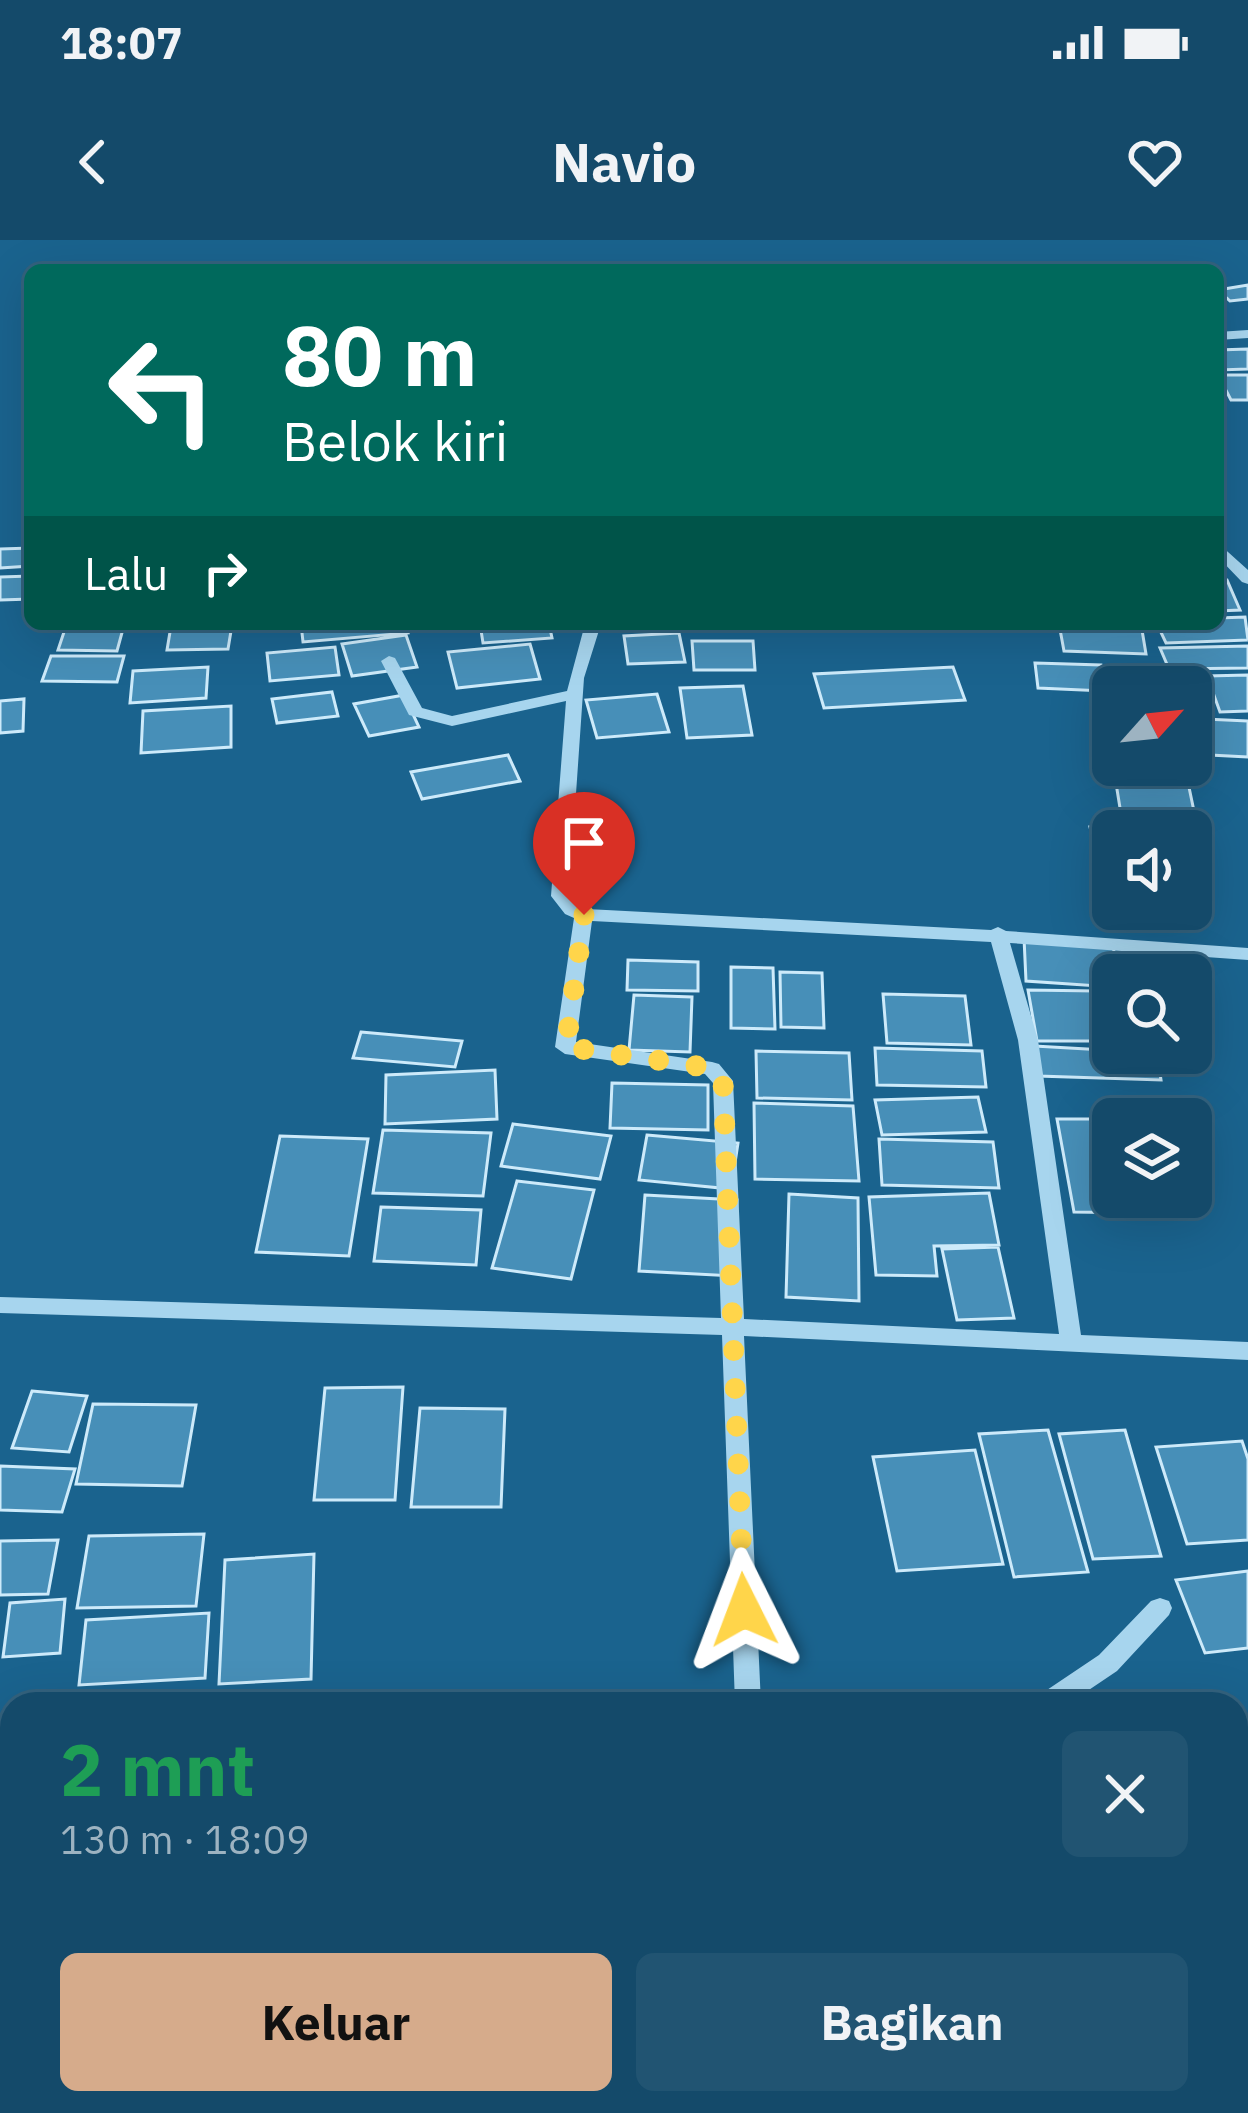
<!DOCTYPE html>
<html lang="id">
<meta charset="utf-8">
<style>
body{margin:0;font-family:"IBM Plex Sans",sans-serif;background:#215472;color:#f1f3f6;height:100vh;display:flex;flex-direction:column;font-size:45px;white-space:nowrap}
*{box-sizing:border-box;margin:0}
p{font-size:39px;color:#9db3c1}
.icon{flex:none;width:66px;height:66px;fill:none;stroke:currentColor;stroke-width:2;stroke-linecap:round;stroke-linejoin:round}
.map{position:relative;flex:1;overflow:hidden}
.details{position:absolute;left:0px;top:1452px;width:1248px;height:423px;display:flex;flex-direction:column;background:#144a6a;border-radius:36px 36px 0 0;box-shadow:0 12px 48px #0002,0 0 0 3px #33627e}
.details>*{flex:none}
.hud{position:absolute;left:24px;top:24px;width:1200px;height:366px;border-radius:18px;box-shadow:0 12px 48px #0002,0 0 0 3px #33627e;background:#00695c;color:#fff;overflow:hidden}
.needle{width:78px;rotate:63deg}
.controls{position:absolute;left:1092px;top:426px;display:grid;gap:24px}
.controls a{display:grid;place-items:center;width:120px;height:120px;border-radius:18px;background:#144a6a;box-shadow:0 12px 48px #0002,0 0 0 3px #33627e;font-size:60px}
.pin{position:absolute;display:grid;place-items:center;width:102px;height:102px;color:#fff;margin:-123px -51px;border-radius:50% 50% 50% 0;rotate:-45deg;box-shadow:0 0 12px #0007}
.pin .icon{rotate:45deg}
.me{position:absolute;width:132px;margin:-66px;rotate:357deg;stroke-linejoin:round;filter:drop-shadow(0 0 9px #0008)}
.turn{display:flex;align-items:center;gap:42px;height:252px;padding:0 60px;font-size:54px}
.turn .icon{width:156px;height:156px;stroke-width:2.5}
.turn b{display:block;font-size:84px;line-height:102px}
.then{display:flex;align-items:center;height:114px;padding:0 60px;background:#0003;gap:24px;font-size:45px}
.round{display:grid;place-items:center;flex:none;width:126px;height:126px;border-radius:18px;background:#215472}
.head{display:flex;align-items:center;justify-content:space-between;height:204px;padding:0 60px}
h1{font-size:72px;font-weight:700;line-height:90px;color:#1e9e55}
.action{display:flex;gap:24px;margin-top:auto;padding:24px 60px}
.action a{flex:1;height:138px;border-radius:18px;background:#d6ab8b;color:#111;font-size:48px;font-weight:700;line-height:138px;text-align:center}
.action a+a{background:#215472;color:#f1f3f6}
.status{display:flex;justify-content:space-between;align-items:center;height:84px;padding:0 60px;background:#144a6a;direction:ltr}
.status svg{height:33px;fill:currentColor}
header{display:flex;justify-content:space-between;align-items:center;height:156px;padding:0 60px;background:#144a6a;font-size:54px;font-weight:700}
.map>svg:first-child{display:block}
</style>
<div class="status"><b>18:07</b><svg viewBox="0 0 49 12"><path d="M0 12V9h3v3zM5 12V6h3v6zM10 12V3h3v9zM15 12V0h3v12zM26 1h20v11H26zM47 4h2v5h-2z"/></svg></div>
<header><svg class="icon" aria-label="back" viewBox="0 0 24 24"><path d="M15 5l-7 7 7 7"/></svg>Navio<svg class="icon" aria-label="heart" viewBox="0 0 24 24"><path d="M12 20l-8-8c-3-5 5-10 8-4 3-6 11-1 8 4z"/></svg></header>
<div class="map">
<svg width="1248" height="1873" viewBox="0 0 1248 1873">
<rect width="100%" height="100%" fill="#1a638e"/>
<path fill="#478fb8" stroke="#cdeafa" stroke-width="3" d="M1248,45v14l-18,2 -12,-11z
M1248,109v20l-30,1v-20z
M1218,135h30v25h-17z
M30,308v18l-30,2v-19z
M30,336v23l-30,1v-23z
M1218,340h9l13,30 -22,1z
M1245,377l3,23 -82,3 -9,-19h61v-6z
M301,384h105l2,9 -105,9z
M480,384h69l3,14 -69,5z
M1059,384h82l5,30 -82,-3z
M232,385l-4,24 -61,1 4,-24z
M65,389h58l-6,22 -59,-1z
M679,393l6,29 -57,2 -4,-28z
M406,395l11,32 -65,9 -10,-32z
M692,401h61l2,29h-61z
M530,404l10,35 -83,9 -9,-36z
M1248,406v22l-79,1 -9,-21z
M335,407l4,28 -69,6 -3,-28z
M51,416h73l-7,26 -75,-1z
M1035,423l66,2 3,26 -66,-3z
M208,427l-2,31 -76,5 3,-32z
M953,427l12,33 -141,8 -10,-34z
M1248,435v36l-28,1 -13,-36z
M743,446l9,49 -65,3 -7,-50z
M332,452l6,24 -61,7 -5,-24z
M657,454l12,38 -72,6 -11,-38z
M404,455l15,32 -50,9 -15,-32z
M24,459l-1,32 -23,2v-32z
M231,466v41l-90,6 2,-42z
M1204,479l44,2v36l-38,-2z
M508,515l12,26 -98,18 -11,-27z
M1114,531l72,2 9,43 -74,-2z
M1090,587h57l1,4h-35v68h-6z
M1024,698l90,6 -1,43 -87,-6z
M628,720l70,2v29l-71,-1z
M731,727l42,1 2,61 -44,-1z
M780,732l42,1 2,55 -43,-1z
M1028,750l68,1 10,50h-69z
M883,754l82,2 6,49 -84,-2z
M634,755l58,2 -2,55 -61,-2z
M361,792l101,9 -7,26 -102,-9z
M1034,806l123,7 4,27 -123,-4z
M875,808l107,3 4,36 -109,-2z
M756,811l93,2 3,47 -95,-2z
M495,830l2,49 -112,5 1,-49z
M612,843l96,2v45l-98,-2z
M978,857l8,35 -104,3 -7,-35z
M754,863l99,3 6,75 -104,-2z
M1057,879h56v78h24l4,16 -67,-1z
M513,884l98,12 -11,43 -99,-13z
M383,890l108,3 -8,63 -110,-3z
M647,895l91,8 -7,46 -92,-9z
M280,896l88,3 -19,117 -93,-4z
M879,899l114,3 6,46 -117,-3z
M517,941l77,9 -23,89 -79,-11z
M989,953l10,52 -65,1 3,30 -61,-1 -7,-78z
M789,954l69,4 1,103 -73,-4z
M645,955l92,5 -3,76 -95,-5z
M381,967l100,3 -5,55 -102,-4z
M998,1007l16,71 -57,2 -15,-71z
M403,1147l-8,113h-81l11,-112z
M32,1151l55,5 -18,56 -57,-4z
M93,1164l103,1 -14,81 -106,-2z
M420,1168l85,1 -4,98h-90z
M1048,1190l40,142 -74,5 -35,-143z
M1125,1190l36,126 -68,3 -34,-125z
M1242,1201l6,18v81l-61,4 -31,-97z
M975,1210l28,114 -106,7 -24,-114z
M0,1226l75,3 -13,43 -62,-2z
M204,1294l-8,72 -119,2 12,-72z
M58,1300l-10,54 -48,1v-54z
M314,1314l-3,125 -92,5 6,-124z
M1248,1331v77l-43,5 -29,-73z
M65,1359l-5,54 -57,4 7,-54z
M209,1373l-4,65 -126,7 7,-65z
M0,1504l12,1v77h-12z
M18,1863h109v10h-110z
M218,1863h65v10h-66z
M457,1863h47l4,10h-72z"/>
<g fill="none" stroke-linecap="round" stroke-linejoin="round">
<path fill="#a7d5ee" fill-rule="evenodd" d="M1248,90v8l-30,2v-8z
M1218,303l30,27v14l-6,-2 -24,-25z
M585,384h16l-17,54 -15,217 18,14 404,21 7,-3 8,4 242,17v12l-238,-17 28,97 43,295 167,7v18l-504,-24 17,368h-26l-13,-369 -722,-22v-16l721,21 -8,-235 -8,-9 -140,-20 -10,-7 19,-129 -9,-4 -14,-18 15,-195 -114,25 -43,-11 -28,-54 8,-5 6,2 27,50 30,8 115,-25zM592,681l399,21 27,98 41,294 -315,-15 -11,-238 -14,-17 -7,-2 -136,-20z
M1160,1358l9,3 3,7 -3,7 -52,56 -49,33h-34l4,-8 61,-41 52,-54z
M816,1863h30l3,10h-30z"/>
</g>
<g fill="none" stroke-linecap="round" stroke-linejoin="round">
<path stroke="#ffd54a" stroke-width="21" stroke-dasharray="0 37.8" d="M584,675l-18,132 132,19 14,3 11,12 21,529"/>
</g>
</svg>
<div class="controls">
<a><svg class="needle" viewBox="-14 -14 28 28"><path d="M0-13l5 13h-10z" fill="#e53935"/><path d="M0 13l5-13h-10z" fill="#9db3c1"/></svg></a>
<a><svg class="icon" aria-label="sound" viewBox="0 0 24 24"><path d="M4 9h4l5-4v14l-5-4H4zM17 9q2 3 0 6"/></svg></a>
<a><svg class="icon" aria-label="search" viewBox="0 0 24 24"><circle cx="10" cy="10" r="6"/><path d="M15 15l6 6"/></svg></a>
<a><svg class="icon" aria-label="layers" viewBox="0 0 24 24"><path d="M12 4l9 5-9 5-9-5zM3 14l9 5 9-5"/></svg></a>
</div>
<div class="pin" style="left:584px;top:675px;background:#d93025"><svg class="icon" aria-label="arrive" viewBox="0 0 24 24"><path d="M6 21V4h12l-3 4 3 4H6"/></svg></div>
<svg class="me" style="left:744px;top:1370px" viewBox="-20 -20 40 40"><path d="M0-17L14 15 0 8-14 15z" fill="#ffd54a" stroke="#fff" stroke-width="4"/></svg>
<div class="hud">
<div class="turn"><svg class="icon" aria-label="left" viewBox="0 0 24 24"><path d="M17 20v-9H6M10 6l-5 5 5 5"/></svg><div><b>80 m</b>Belok kiri</div></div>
<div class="then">Lalu<svg class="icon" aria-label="right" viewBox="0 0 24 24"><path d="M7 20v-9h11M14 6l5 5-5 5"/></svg></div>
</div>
<section class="details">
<div class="head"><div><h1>2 mnt</h1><p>130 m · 18:09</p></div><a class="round"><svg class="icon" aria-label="close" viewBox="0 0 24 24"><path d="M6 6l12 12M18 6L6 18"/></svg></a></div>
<div class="action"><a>Keluar</a><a>Bagikan</a></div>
</section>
</div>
